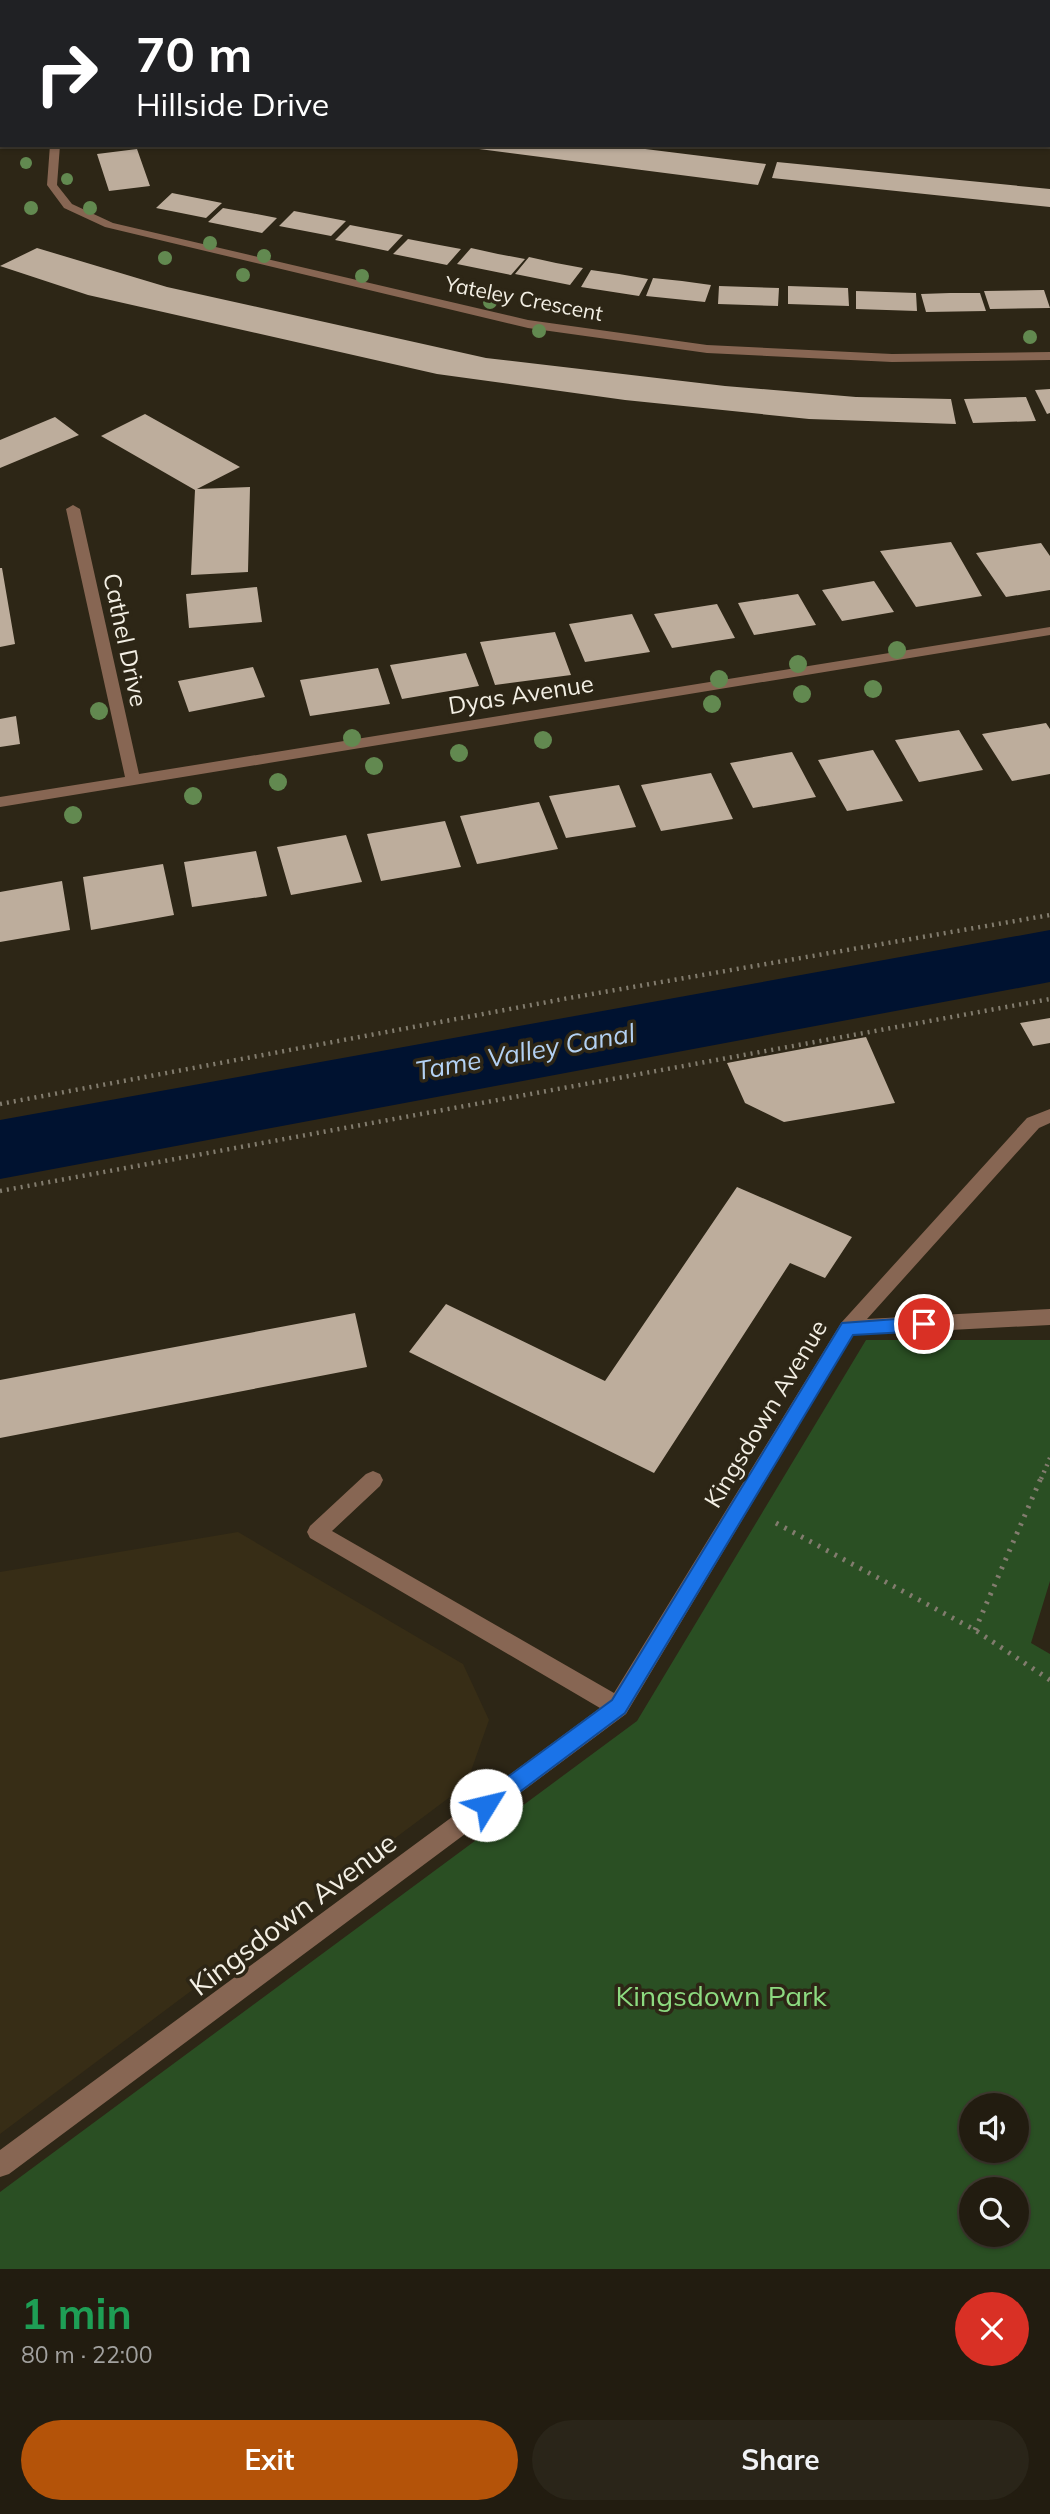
<!DOCTYPE html>
<meta charset="utf-8">
<style>
body{margin:0;font-family:Mulish,sans-serif;background:#2a2519;color:#f1f3f6;height:100vh;display:flex;flex-direction:column;font-size:26px;white-space:nowrap}
*{box-sizing:border-box;margin:0}
p{font-size:23px;color:#a2a19f}
.icon{flex:none;width:38px;height:38px;fill:none;stroke:currentColor;stroke-width:2;stroke-linecap:round;stroke-linejoin:round}
.map{position:relative;height:2269px;overflow:hidden}
.side{display:flex;flex-direction:column;background:#221c10;flex:1}
.side>*{flex:none}
.banner{position:absolute;left:0px;top:0px;width:1050px;height:147px;box-shadow:0 2px 5px #0004,0 0 0 2px #3f3a30;background:#202124;color:#fff;overflow:hidden}
.buttons{position:absolute;left:959px;top:2093px;display:grid;gap:14px}
.buttons a{display:grid;place-items:center;width:70px;height:70px;border-radius:50%;background:#221c10;box-shadow:0 2px 5px #0004,0 0 0 2px #3f3a30;font-size:35px}
.pin{position:absolute;display:grid;place-items:center;width:60px;height:60px;color:#fff;margin:-30px;border:4px solid #fff;border-radius:50%;box-shadow:0 2px 7px #0007}
.me{position:absolute;width:77px;margin:-38px;rotate:54deg;stroke-linejoin:round;filter:drop-shadow(0 0 5px #0008)}
.turn{display:flex;align-items:center;gap:24px;height:147px;padding:0 21px;font-size:32px}
.turn .icon{width:91px;height:91px;stroke-width:2.5}
.turn b{display:block;font-size:49px;line-height:60px}
.round{display:grid;place-items:center;flex:none;width:74px;height:74px;border-radius:37px;background:#2a2519}
.overview{display:flex;align-items:center;justify-content:space-between;height:119px;padding:0 21px}
h1{font-size:42px;font-weight:700;line-height:52px;color:#1e9e55}
.primary-button{display:flex;gap:14px;margin-top:auto;padding:14px 21px}
.primary-button a{flex:1;height:80px;border-radius:42px;background:#b45309;color:#fff;font-size:28px;font-weight:700;line-height:80px;text-align:center}
.primary-button a+a{background:#2a2519;color:#f1f3f6}
.map>svg:first-child{display:block}
</style>
<div class="map">
<svg width="1050" height="2269" viewBox="0 0 1050 2269">
<rect width="100%" height="100%" fill="#2d2616"/>
<path fill="#372d16" d="M238,1532l225,132 26,56 -23,65 -466,349v-562z"/>
<path fill="#2a4f23" fill-rule="evenodd" d="M866,1340h184v241l-19,62 19,11v615h-1050v-77l637,-471zM971,2105h46v46h-46zM971,2189h46v46h-46z"/>
<path fill="#001230" d="M1050,930v52l-1050,197v-59z"/>
<path fill="#bdad9c" d="M448,145h165l153,19 -8,21z
M137,149l13,37 -41,5 -12,-37z
M777,162l273,27v18l-278,-29z
M172,193l50,10 -16,15 -50,-10z
M223,208l28,5 26,5 -15,15 -54,-11z
M294,211l52,10 -15,15 -52,-10z
M350,225l26,5 27,5 -15,16 -53,-11z
M408,239l26,5 27,5 -14,16 -54,-11z
M37,248l130,39 319,71 239,28 131,11 95,2 5,25 -147,-5 -184,-19 -188,-26 -349,-79 -88,-29z
M471,248l27,6 27,5 -14,16 -54,-11z
M529,257l27,6 27,5 -13,17 -55,-11z
M591,270l28,4 29,5 -9,17 -58,-9z
M653,278l29,3 29,4 -6,17 -59,-6z
M719,286l60,2 -1,18 -60,-2z
M788,286l60,2 1,18 -61,-2z
M1044,290l6,18 -60,1 -6,-18z
M856,291l60,2 1,18 -61,-2z
M950,293h30l6,18 -60,1 -5,-18z
M1050,389v24l-3,1 -12,-24z
M1026,397l10,24 -63,2 -9,-24z
M145,414l95,53 -43,22 53,-2 -2,85 -57,3 4,-85 -94,-54z
M55,417l24,18 -79,33v-28z
M951,542l31,54 -66,11 -36,-56z
M1041,543l9,13v34l-44,7 -30,-44z
M0,568h2l13,76 -15,3z
M874,581l20,31 -52,9 -20,-31z
M257,587l5,35 -73,6 -3,-34z
M798,594l18,31 -62,10 -16,-32z
M717,604l18,34 -63,10 -18,-34z
M632,614l18,38 -65,10 -16,-38z
M555,632l16,43 -76,10 -15,-43z
M466,653l13,33 -77,13 -12,-34z
M253,667l12,30 -76,15 -11,-31z
M378,668l12,36 -80,12 -10,-36z
M16,716l4,28 -20,3v-28z
M1046,723l4,6v45l-38,7 -30,-47z
M959,730l24,40 -64,12 -24,-42z
M873,750l30,51 -56,10 -29,-51z
M792,752l24,45 -63,11 -23,-45z
M711,773l22,46 -72,12 -20,-46z
M619,785l17,42 -70,11 -17,-42z
M539,802l19,47 -81,15 -17,-48z
M445,821l16,46 -80,14 -14,-47z
M346,835l16,47 -71,13 -14,-48z
M256,851l11,45 -75,11 -8,-45z
M163,864l11,51 -83,15 -8,-53z
M62,881l8,49 -70,12v-50z
M1050,1018v25l-17,3 -13,-23z
M866,1037l29,66 -111,19 -39,-19 -18,-40z
M737,1187l115,50 -27,41 -35,-15 -136,210 -245,-121 37,-48 159,77z
M355,1313l12,54 -367,71v-58z"/>
<g fill="none" stroke-linecap="round" stroke-linejoin="round">
<path stroke="#827c6e" stroke-width="4.5" stroke-dasharray="2 5" stroke-linecap="butt" d="M0,1104l569,-106 481,-83
M0,1191l1050,-192
M1041,1479l9,-21"/>
<path stroke="#827c6e" stroke-width="5" stroke-dasharray="2.5 7" stroke-linecap="butt" d="M776,1523l199,107 75,50
M975,1630l66,-152"/>
<path fill="#876653" fill-rule="evenodd" d="M0,39h2v6h-2z
M1048,142l2,6 -6,-1 -1,-2h5z
M50,145h10l-3,40 15,19 41,19 415,97 179,25 185,9 158,-2v8l-158,2 -185,-9 -179,-25 -423,-101 -41,-19 -17,-23z
M73,505l7,4 59,265 911,-147v8l-1050,172v-10l125,-20 -59,-268z
M1050,1109v14l-11,5 -172,191 183,-10v16l-197,10 -227,379 -617,460 -9,3v-27l600,-442 -290,-170 -3,-6 3,-6 56,-52 7,-3 7,3 3,6 -3,6 -48,45 282,162 227,-370 186,-205z"/>
</g>
<g fill="#628950">
<circle cx="26" cy="163" r="6"/>
<circle cx="67" cy="179" r="6"/>
<circle cx="31" cy="208" r="7"/>
<circle cx="90" cy="208" r="7"/>
<circle cx="210" cy="243" r="7"/>
<circle cx="264" cy="256" r="7"/>
<circle cx="165" cy="258" r="7"/>
<circle cx="243" cy="275" r="7"/>
<circle cx="362" cy="276" r="7"/>
<circle cx="490" cy="302" r="7"/>
<circle cx="539" cy="331" r="7"/>
<circle cx="1030" cy="337" r="7"/>
<circle cx="897" cy="650" r="9"/>
<circle cx="798" cy="664" r="9"/>
<circle cx="719" cy="679" r="9"/>
<circle cx="873" cy="689" r="9"/>
<circle cx="802" cy="694" r="9"/>
<circle cx="712" cy="704" r="9"/>
<circle cx="99" cy="711" r="9"/>
<circle cx="352" cy="738" r="9"/>
<circle cx="543" cy="740" r="9"/>
<circle cx="459" cy="753" r="9"/>
<circle cx="374" cy="766" r="9"/>
<circle cx="278" cy="782" r="9"/>
<circle cx="193" cy="796" r="9"/>
<circle cx="73" cy="815" r="9"/>
</g>
<path fill="#1a73e8" stroke="#114b97" stroke-width="2" d="M924,1317l6,2 3,5 -3,5 -6,2 -71,4 -228,378 -132,99 -7,3 -7,-3 -3,-7 3,-7 133,-98 230,-377z"/>
<g text-anchor="middle" stroke-width="7" stroke-linejoin="round" paint-order="stroke">
<g font-size="21" fill="#f3efe4" stroke="#2d2616">
<text transform="translate(524 299) rotate(11)" y="7">Yateley Crescent</text>
</g>
<g font-size="24" fill="#f3efe4" stroke="#2d2616">
<text transform="translate(125 640) rotate(78)" y="8">Cathel Drive</text>
<text transform="translate(521 695) rotate(-9)" y="8">Dyas Avenue</text>
<text transform="translate(766 1414) rotate(-59)" y="8">Kingsdown Avenue</text>
</g>
<g font-size="26" font-style="italic" fill="#b3d1f3" stroke="#2d2616">
<text transform="translate(525 1052) rotate(-10)" y="9">Tame Valley Canal</text>
</g>
<g font-size="28" fill="#f3efe4" stroke="#2d2616">
<text transform="translate(293 1914) rotate(-37)" y="10">Kingsdown Avenue</text>
</g>
<g font-size="28" fill="#8dda80" stroke="#2d2616">
<text x="721" y="2006">Kingsdown Park</text>
</g>
</g>
</svg>
<div class="buttons">
<a><svg class="icon" aria-label="sound" viewBox="0 0 24 24"><path d="M4 9h4l5-4v14l-5-4H4zM17 9q2 3 0 6"/></svg></a>
<a><svg class="icon" aria-label="search" viewBox="0 0 24 24"><circle cx="10" cy="10" r="6"/><path d="M15 15l6 6"/></svg></a>
</div>
<div class="pin" style="left:924px;top:1324px;background:#d93025"><svg class="icon" aria-label="arrive" viewBox="0 0 24 24"><path d="M6 21V4h12l-3 4 3 4H6"/></svg></div>
<svg class="me" style="left:486px;top:1805px" viewBox="-20 -20 40 40"><circle r="19" fill="#fff"/><path d="M0-13L10 11 0 6-10 11z" fill="#1a73e8"/></svg>
<div class="banner">
<div class="turn"><svg class="icon" aria-label="right" viewBox="0 0 24 24"><path d="M7 20v-9h11M14 6l5 5-5 5"/></svg><div><b>70 m</b>Hillside Drive</div></div>
</div>
</div>
<section class="side">
<div class="overview"><div><h1>1 min</h1><p>80 m · 22:00</p></div><a class="round" style="background:#d93025;color:#fff"><svg class="icon" aria-label="close" viewBox="0 0 24 24"><path d="M6 6l12 12M18 6L6 18"/></svg></a></div>
<div class="primary-button"><a>Exit</a><a>Share</a></div>
</section>
